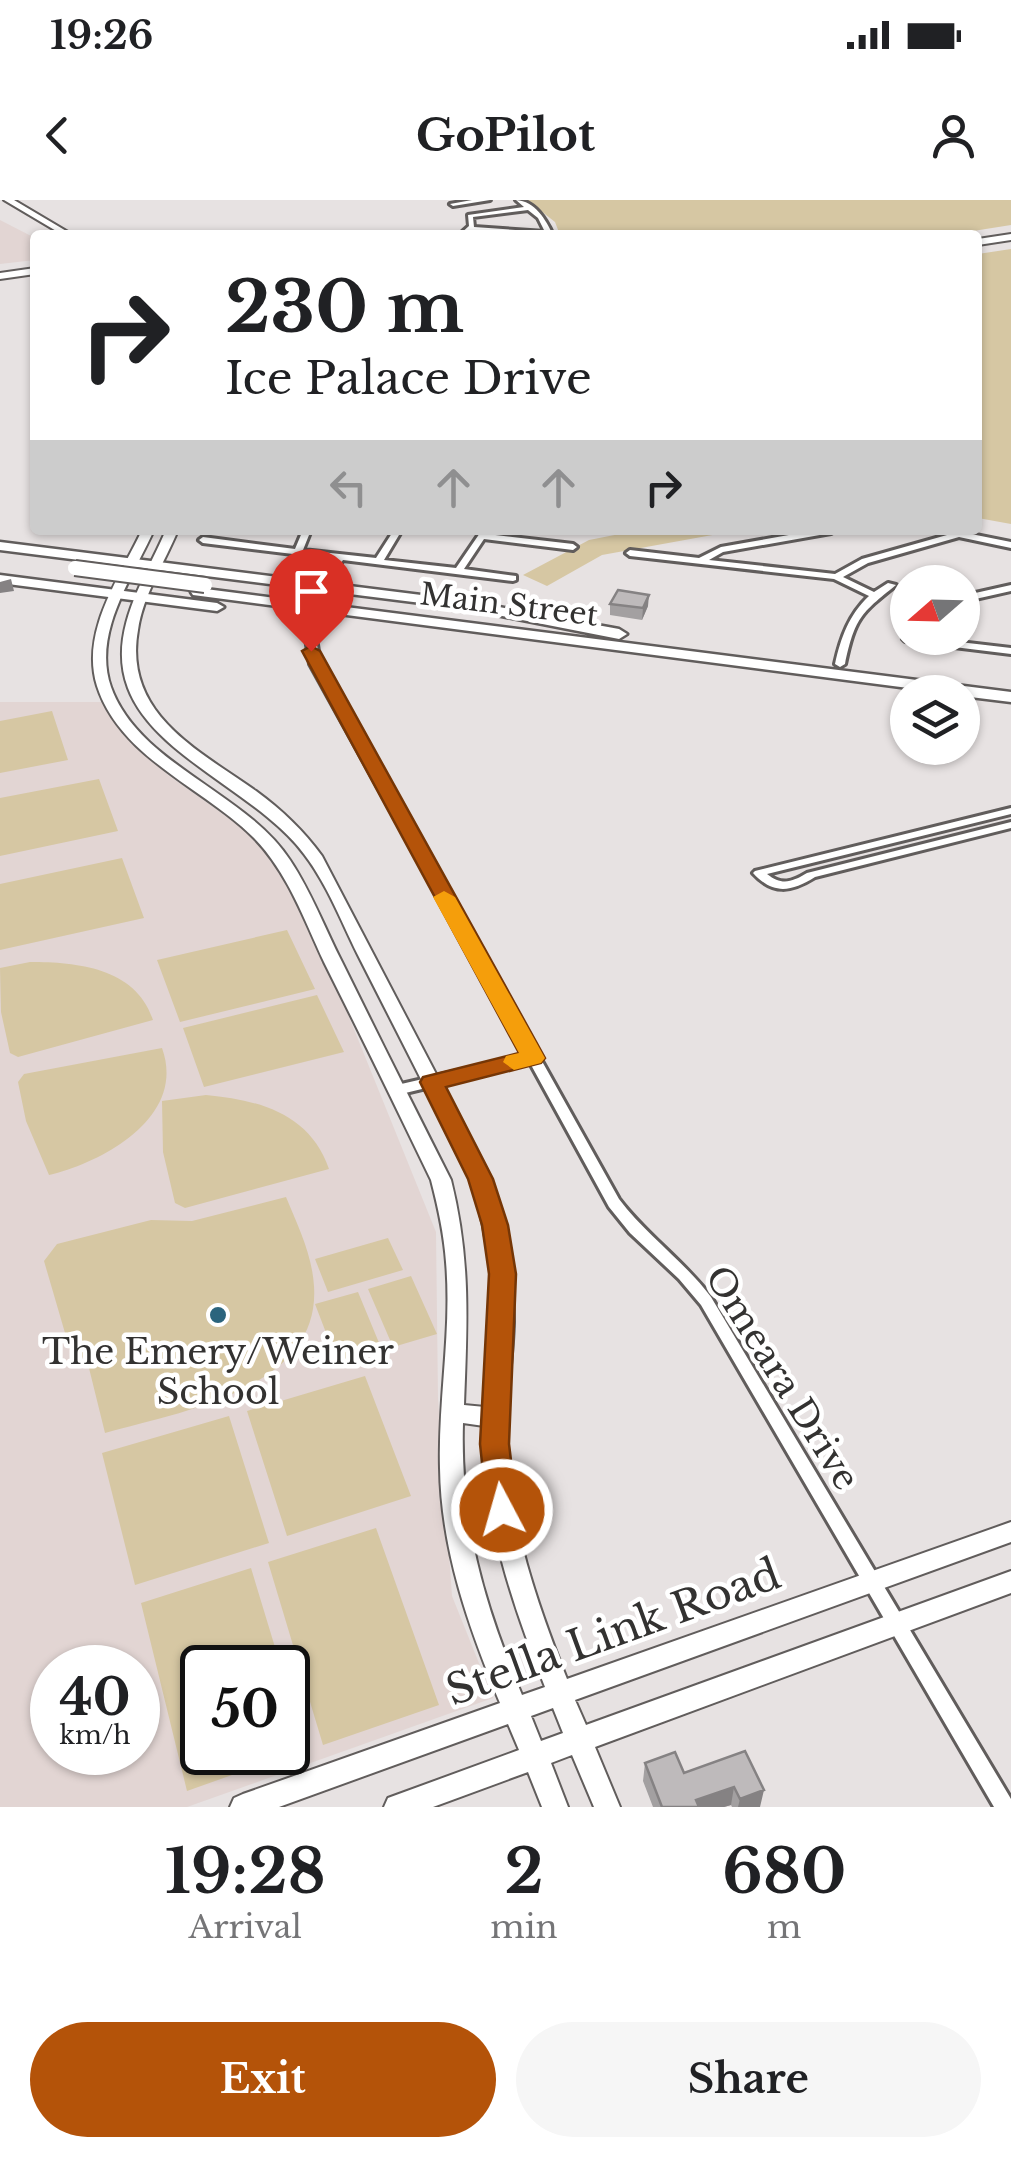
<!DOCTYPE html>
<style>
body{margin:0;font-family:"Libre Baskerville",serif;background:#f6f6f6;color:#202124;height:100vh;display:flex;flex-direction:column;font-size:38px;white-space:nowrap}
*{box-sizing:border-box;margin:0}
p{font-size:32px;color:#757577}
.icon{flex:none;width:55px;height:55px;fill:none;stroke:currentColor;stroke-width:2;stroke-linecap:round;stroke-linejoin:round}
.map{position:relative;height:1607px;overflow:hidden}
.sheet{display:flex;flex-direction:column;background:#fff;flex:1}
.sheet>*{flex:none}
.top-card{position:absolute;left:30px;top:30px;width:952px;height:305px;border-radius:10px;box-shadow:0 2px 8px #0004;background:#fff;color:#202124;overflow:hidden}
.needle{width:65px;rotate:250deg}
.buttons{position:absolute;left:890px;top:365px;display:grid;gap:20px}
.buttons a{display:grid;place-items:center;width:90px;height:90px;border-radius:50%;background:#fff;box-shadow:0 2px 8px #0004;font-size:50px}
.speed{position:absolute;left:30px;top:1445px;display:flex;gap:20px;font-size:50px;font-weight:700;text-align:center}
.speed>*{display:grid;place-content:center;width:130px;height:130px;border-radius:50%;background:#fff;box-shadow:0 2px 8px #0004;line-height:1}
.speed small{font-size:25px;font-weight:400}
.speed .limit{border:5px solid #111;border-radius:15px;background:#fff;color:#111}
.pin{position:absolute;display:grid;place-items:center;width:85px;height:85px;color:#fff;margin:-102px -42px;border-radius:50% 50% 50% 0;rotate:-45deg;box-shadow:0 0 10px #0007}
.pin .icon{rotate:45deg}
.me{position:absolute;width:110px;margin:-55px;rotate:354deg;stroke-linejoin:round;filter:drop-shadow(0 0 8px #0008)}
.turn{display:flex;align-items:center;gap:35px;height:210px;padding:0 30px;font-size:45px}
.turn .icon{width:130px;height:130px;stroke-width:2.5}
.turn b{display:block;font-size:70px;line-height:85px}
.lanes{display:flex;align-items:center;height:95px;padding:0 30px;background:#0003;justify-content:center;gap:50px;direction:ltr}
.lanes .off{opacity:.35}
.eta{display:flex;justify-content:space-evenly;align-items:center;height:170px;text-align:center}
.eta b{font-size:60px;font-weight:700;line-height:70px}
.action{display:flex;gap:20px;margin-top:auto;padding:20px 30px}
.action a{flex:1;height:115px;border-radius:60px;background:#b45309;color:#fff;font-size:40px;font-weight:700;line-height:115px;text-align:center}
.action a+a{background:#f6f6f6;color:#202124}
.status{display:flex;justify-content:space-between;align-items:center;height:70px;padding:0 50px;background:#fff;direction:ltr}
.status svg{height:28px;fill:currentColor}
header{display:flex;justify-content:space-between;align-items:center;height:130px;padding:0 30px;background:#fff;font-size:45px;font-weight:700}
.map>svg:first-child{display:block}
</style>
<div class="status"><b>19:26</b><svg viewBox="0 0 49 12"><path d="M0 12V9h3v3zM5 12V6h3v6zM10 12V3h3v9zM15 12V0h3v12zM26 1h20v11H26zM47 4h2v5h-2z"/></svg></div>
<header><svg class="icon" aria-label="back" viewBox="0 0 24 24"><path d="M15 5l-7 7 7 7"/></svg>GoPilot<svg class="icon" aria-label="person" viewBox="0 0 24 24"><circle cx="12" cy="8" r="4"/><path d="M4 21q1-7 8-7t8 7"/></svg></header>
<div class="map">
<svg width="1011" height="1607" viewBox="0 0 1011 1607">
<rect width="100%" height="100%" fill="#e7e2e2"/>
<path fill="#e2d5d3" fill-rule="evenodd" d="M0,20l35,18v22l-35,4z
M0,502h102l66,73 96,68 49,85 123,304 2,166 14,198 41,102 -306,109h-187zM52,1468h86v84h-86zM202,1468h86v84h-86z"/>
<path fill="#d6c7a3" d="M527,0h484v25l-63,10h-388l-5,-13z
M1011,49v275l-33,-6v-264z
M640,330h100l-138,25 -55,31 -24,-11 66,-35z
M52,511l16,49 -68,13v-52z
M99,579l19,52 -118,25v-58z
M122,658l22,60 -144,32v-66z
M287,730l28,59 -135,33 -23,-62z
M30,762c48,0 106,6 123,58l-135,37 -8,-4 -9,-41 -1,-44z
M317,795l27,57 -140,35 -21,-59z
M162,848c25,69 -59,114 -113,127l-23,-54 -8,-39 6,-8z
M206,895c54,5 104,19 123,74l-144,39 -10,-5 -12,-51 -1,-51z
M286,997c12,29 26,57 28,89 7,104 -135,126 -209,147l-18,-73 -17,-10 -26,-89 13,-17 94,-24 41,1z
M388,1038l15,32 -75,22 -13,-33z
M411,1076l26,58 -44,13 -25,-58z
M358,1092l24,58 -44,14 -23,-60z
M365,1176l46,120 -124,40 -40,-125z
M229,1216l40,127 -134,42 -33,-132z
M376,1328l63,177 -116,40 -55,-183z
M251,1368l30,99 -79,1v84h86v-63l17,60 -118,42 -46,-188z"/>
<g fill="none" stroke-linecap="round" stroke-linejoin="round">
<defs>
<path id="minor" d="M472,0h18l-37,6 -3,-2z
M516,0c19,1 30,20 37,35l-83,-4 -4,4h-7l10,-9 -1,-11 56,-8zM528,10l10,8 7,14 -71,-5 -1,-10z
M303,330h8l-8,20 73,8 18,-28h8l-18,30 72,8 26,-38h5v4l86,10 4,3 -4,3 -89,-11 -20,30 52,7v4l-3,1 -170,-21 -20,28 -3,1 -5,-3 19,-27 -131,-16 -4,-3 4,-3 92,12z
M817,330h18l-4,3 -108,19 -14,8 126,14 27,-15 85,-24 -13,-5h17l60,12v6l-52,-11 -91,26 -25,14 31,15 14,-9 8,2c-36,29 -41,33 -51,79l-5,3 -5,-3c6,-27 14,-49 34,-68l-35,-17 -204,-23 -4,-3 4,-3 69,8 22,-11z
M1011,385v6l-49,11v-6z
M316,417l5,3 -6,12 5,32 299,535c27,36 65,62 92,98l300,502v8h-17l-293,-502 -22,-26 -49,-46 -21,-26 -79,-144 -133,32 -7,-5 7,-5 129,-30 -216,-391 -5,-32 8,-14z
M908,436l103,12v6l-106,-13 -2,-2z
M1011,608v6l-244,60c15,12 25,8 40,-1l204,-51v6l-196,49c-24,15 -42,18 -62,-4l2,-2z"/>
<path id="secondary" d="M4,0h10l59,35h-10z
M1011,34v6l-33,5v-6z
M35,68v6l-35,5v-6z
M142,330h12c-21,47 -62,103 -43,157 28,78 135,105 179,173 21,31 35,69 52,102 36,73 72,145 109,218 20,80 16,144 13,225l21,2c3,-34 8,-68 7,-103 0,-42 -9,-84 -21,-125 -36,-73 -73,-145 -110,-218 -18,-35 -33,-76 -57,-107 -45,-61 -150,-97 -176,-166 -21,-55 17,-109 38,-158h12c-13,32 -35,65 -40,100 -15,84 60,120 118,161 26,19 47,39 66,65l169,323c13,47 23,94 23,143 -1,41 -9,81 -8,121 4,82 31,161 61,236l444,-157v20l-436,158 11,25 425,-154v22l-416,154 25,60h-26l-22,-52 -21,8 17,44h-26l-14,-35 -95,35h-49l4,-9 131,-48 -11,-26 -229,83h-49l4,-9 9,-4 257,-91c-31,-75 -59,-153 -60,-235 -2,-69 12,-137 6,-206 -2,-28 -8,-55 -15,-82 -35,-73 -71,-146 -107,-218 -20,-43 -37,-91 -71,-125 -49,-49 -133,-79 -156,-151 -17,-54 23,-109 45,-156zM463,1223l21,3c-2,90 28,178 61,261l-23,8c-38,-91 -62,-172 -59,-272zM553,1508l10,25 -22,8 -10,-25z"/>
<path id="trunk" d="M0,342l461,58 158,29 8,5 -8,5 -158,-31 -461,-58z
M0,375l217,28 7,4 -7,4 -217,-28z
M198,388l813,104v10l-49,-6v-4h-23l-746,-97 -2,-3z"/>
</defs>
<use href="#minor" stroke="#615d5c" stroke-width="6"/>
<use href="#secondary" stroke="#615d5c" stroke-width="4"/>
<use href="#trunk" stroke="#615d5c" stroke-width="5"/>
<use href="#minor" fill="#fff" fill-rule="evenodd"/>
<use href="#secondary" fill="#fff" fill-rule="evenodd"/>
<use href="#trunk" fill="#fff" fill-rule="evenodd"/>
<defs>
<path id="trunk-bridge" d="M75,368l130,17"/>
</defs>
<use href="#trunk-bridge" stroke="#615d5c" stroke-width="18" stroke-linecap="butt"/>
<use href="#trunk-bridge" stroke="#fff" stroke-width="14"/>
</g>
<path fill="#a3a0a1" d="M610,404l38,2 -6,14 -32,-5z
M745,1551l15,56h-28l-1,-2 -7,2h-71l-10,-26 2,-18 39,10z"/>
<path fill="#858283" d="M11,379l3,12 -14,2v-11z
M649,395l-1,11 -6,14 1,-12z
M734,1587l-3,18 -7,2h-29l1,-7z
M764,1590l-4,17h-22l2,-8z"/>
<path fill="#bebabb" stroke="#858283" stroke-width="2.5" d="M618,390l31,5 -6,13 -33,-4z
M745,1551l19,39 -24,9 -6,-12 -38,13 3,7h-37l-17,-44 30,-11 9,21z"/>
<path fill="#b45309" stroke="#753606" stroke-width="2.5" d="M311,446l9,5 225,407 -4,5 -95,24 47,92 15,46 8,49 -7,170 8,66 -5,9 -10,4 -11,-4 -4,-9 -7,-66 9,-170 -7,-49 -14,-46 -48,-97 3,-5 96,-24 -217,-402z"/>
<path fill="#f59e0b" d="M444,691l11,6 90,161 -4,5 -27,7 -11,-8 3,-6 13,-3 -86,-156z"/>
<circle fill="#2b647d" stroke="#fff" stroke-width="4" cx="218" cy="1115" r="10"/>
<g text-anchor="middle" stroke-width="9" stroke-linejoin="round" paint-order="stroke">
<g font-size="30" fill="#333231" stroke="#fff">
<text transform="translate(509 405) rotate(7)" y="10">Main Street</text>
</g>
<g font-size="35" fill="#333231" stroke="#fff">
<text x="218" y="1164">The Emery/Weiner<tspan x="218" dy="40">School</tspan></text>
</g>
<g font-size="35" fill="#333231" stroke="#fff">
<text transform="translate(782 1178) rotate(58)" y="12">Omeara Drive</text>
</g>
<g font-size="42" fill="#333231" stroke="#fff">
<text transform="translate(613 1432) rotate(-20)" y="15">Stella Link Road</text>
</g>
</g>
</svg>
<div class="buttons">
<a><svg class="needle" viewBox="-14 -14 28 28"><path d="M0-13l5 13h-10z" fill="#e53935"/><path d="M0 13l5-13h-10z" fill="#757577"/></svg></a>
<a><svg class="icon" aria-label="layers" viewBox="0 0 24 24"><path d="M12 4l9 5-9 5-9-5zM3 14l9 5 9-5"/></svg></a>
</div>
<div class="speed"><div>40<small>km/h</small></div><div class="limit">50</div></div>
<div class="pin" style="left:311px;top:451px;background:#d93025"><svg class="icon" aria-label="arrive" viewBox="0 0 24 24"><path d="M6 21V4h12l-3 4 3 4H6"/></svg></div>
<svg class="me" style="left:502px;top:1310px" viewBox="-20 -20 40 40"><circle r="17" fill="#b45309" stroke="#fff" stroke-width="3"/><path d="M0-11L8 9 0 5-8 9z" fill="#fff"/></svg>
<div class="top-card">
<div class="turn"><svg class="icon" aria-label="right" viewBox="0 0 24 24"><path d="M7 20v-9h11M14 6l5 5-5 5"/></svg><div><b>230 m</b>Ice Palace Drive</div></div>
<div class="lanes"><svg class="icon off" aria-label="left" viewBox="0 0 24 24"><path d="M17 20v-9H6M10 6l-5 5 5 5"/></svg><svg class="icon off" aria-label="ahead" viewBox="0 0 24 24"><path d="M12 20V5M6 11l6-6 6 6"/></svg><svg class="icon off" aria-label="ahead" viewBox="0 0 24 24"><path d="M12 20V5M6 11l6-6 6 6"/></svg><svg class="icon" aria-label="right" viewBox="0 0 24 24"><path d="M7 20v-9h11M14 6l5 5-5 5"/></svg></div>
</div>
</div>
<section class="sheet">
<div class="eta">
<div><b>19:28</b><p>Arrival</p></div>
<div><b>2</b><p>min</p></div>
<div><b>680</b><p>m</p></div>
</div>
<div class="action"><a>Exit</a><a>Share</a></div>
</section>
